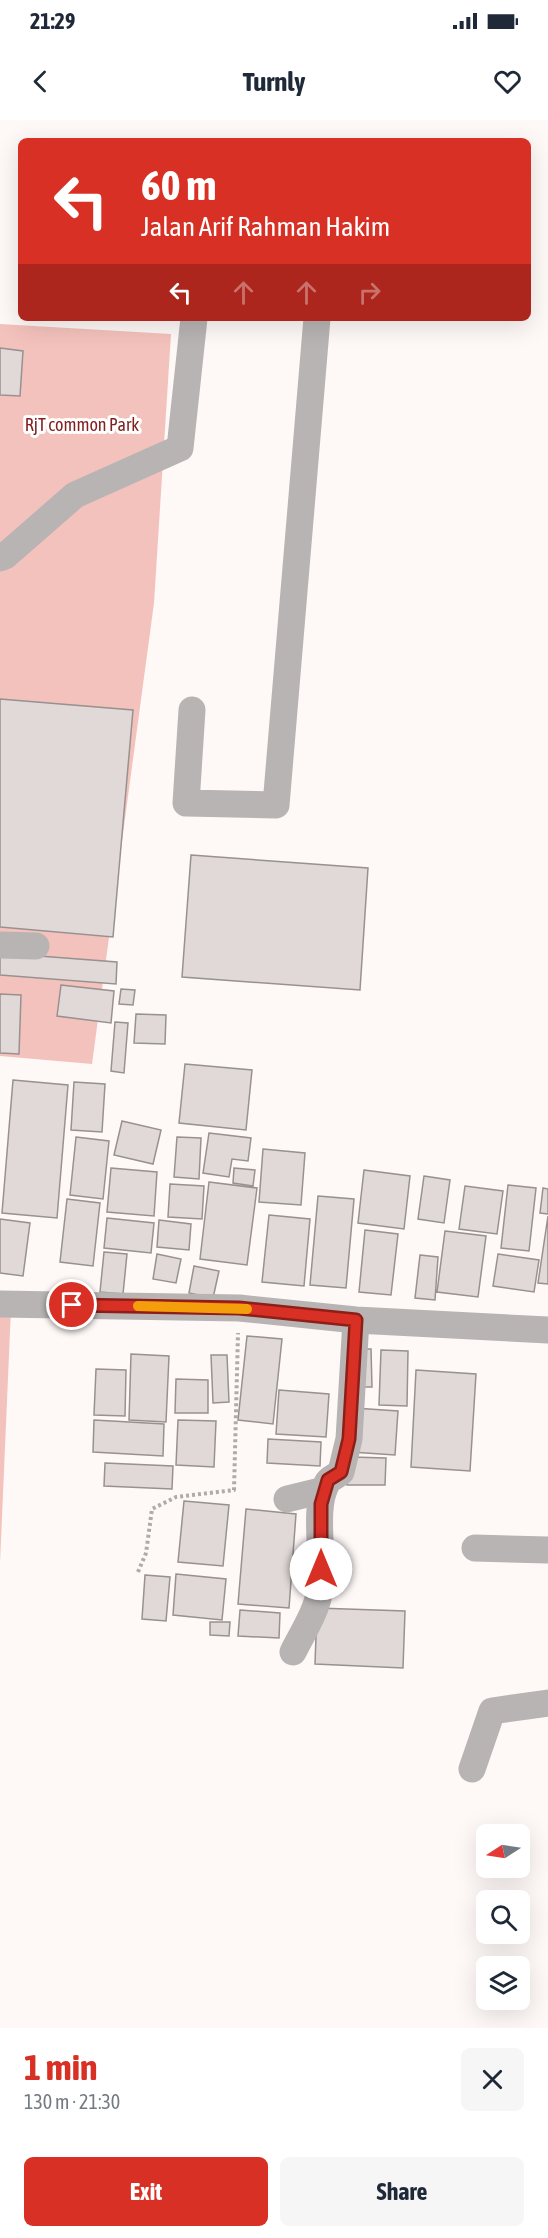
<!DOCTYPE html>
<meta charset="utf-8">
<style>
body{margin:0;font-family:"Asap Condensed",sans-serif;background:#f6f6f7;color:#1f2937;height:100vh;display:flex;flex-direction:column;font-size:22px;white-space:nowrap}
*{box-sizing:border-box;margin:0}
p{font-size:20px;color:#747a83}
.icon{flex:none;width:33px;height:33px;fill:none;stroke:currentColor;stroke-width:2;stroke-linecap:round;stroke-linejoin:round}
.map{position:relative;height:1908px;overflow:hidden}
.panel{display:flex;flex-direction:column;background:#fff;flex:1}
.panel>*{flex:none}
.hud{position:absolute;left:18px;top:18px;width:513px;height:183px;border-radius:9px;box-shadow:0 6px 24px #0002;background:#d93025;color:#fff;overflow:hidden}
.needle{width:39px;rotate:258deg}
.buttons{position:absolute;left:476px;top:1704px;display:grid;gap:12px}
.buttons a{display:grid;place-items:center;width:54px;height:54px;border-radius:9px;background:#fff;box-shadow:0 6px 24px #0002;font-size:30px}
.pin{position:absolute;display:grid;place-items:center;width:51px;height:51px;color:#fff;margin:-26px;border:3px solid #fff;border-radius:50%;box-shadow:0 2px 6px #0007}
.me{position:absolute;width:66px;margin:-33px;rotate:0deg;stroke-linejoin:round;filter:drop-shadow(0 0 4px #0008)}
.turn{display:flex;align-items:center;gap:21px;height:126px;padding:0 24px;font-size:27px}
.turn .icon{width:78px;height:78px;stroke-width:2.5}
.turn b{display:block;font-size:42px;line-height:51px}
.lanes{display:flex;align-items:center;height:57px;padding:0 24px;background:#0003;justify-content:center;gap:30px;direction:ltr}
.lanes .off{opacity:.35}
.round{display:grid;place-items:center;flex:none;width:63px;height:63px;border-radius:9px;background:#f6f6f7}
.overview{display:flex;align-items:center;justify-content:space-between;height:102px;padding:0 24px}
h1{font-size:36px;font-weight:700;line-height:45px;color:#d93025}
.cta{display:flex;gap:12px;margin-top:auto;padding:12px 24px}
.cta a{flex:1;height:69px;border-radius:9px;background:#d93025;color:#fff;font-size:24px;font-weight:700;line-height:69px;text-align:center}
.cta a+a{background:#f6f6f7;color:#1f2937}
.status{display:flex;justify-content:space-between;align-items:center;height:42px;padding:0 30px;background:#fff;direction:ltr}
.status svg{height:16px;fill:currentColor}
header{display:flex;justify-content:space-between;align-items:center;height:78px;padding:0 24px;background:#fff;font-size:27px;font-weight:700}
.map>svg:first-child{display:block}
</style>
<div class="status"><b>21:29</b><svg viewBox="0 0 49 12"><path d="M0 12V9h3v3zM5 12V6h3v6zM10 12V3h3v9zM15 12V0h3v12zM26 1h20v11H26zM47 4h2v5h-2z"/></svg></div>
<header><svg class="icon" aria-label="back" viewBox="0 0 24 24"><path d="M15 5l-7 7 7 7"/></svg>Turnly<svg class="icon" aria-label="heart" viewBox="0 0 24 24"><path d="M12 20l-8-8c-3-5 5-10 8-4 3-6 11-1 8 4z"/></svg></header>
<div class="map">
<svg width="548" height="1908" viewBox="0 0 548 1908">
<rect width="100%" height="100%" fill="#fef8f7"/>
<path fill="#f4c2bc" d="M0,204l171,10 -17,269 -62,461 -92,-8z
M0,1188h11l-11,255z"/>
<path fill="#e1d9d8" stroke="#989190" stroke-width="1.5" d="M0,228l23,3 -3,45 -20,-1z
M0,579l133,11 -20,227 -113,-10z
M191,735l177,13 -8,122 -178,-13z
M0,833l117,9 -1,22 -116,-9z
M61,865l53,6 -3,32 -54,-7z
M121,869l14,1 -2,15 -14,-1z
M0,874l21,1 -2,59 -19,-1z
M136,894l30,1 -1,29 -31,-1z
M115,902l13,1 -4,50 -13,-2z
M185,944l67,6 -6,60 -67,-7z
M13,960l55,5 -11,133 -55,-5z
M74,962l31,2 -3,48 -31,-2z
M122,1001l39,9 -8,34 -39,-9z
M209,1013l42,5 -3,23 -16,-2 -3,18 -26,-4z
M76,1017l33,4 -6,58 -33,-4z
M177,1017l24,1 -2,41 -25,-2z
M263,1029l42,4 -4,52 -42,-3z
M111,1048l46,4 -3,44 -47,-4z
M234,1048l21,2 -2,16 -20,-3z
M364,1050l46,6 -6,53 -46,-6z
M424,1056l26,4 -6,43 -26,-4z
M209,1062l48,6 -10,77 -47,-6z
M170,1064l34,2 -2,33 -34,-2z
M508,1065l28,3 -7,63 -28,-3z
M465,1066l38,5 -6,43 -38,-5z
M543,1068l5,1v25l-8,-1z
M318,1076l36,3 -8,89 -36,-3z
M67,1079l33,4 -7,63 -33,-4z
M269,1095l41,4 -6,67 -42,-4z
M548,1096v68l-10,-1z
M107,1098l47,5 -3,30 -47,-5z
M0,1099l30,4 -7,53 -23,-3z
M159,1100l32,4 -2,26 -32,-3z
M365,1110l33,4 -7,61 -32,-3z
M445,1111l41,5 -8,61 -41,-5z
M104,1132l23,2 -4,40 -23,-2z
M157,1134l24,5 -5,24 -23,-4z
M498,1134l41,6 -5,32 -41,-6z
M420,1135l18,2 -3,43 -20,-2z
M194,1146l25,5 -6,27 -24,-5z
M247,1216l35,3 -9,85 -35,-4z
M356,1229h15l1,38h-16z
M381,1230l27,1 -1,55 -28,-1z
M131,1234l38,2 -3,66 -37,-2z
M211,1235h16l2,47 -16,1z
M96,1249l30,1 -1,46 -31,-1z
M416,1250l60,4 -6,97 -59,-4z
M176,1259l32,1v33h-33z
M279,1270l50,4 -3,43 -50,-3z
M354,1288l44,3 -3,44 -44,-3z
M94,1300l70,4 -1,32 -70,-4z
M178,1300l38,1 -2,46 -38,-2z
M268,1319l53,3 -1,24 -53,-3z
M351,1337l35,1 -1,27h-38z
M105,1343l68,3 -1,23 -68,-3z
M184,1381l45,4 -6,61 -45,-4z
M246,1389l50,5 -7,94 -51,-4z
M176,1454l50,5 -4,41 -49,-5z
M145,1455l25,2 -4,44 -24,-2z
M317,1488l88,3 -2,57 -88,-4z
M240,1490l40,3 -1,25 -41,-2z
M210,1502h20l-1,14 -19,-1z"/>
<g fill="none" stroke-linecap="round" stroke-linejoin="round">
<path stroke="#b0abaa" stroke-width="4" stroke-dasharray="3 3" stroke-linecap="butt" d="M138,1452l8,-19 6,-44 24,-12 58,-7 4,-157"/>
<path stroke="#b8b4b4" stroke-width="27" d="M0,438l5,-2 70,-61 105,-47 14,-130
M192,590l-6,93 90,2 41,-487
M0,825l36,1
M0,1184l239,4 117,12 192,10
M287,1379l37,-9
M475,1428l73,2
M293,1532c10,-20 24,-41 27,-63 5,-30 -8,-80 7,-106 2,-5 10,-7 14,-11l8,-33 7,-119
M472,1649l20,-58 56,-8"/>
</g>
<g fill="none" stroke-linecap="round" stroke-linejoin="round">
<defs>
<path id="route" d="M72,1185l167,3 117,12 -7,119 -8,33 -13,8 -7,24v65"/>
</defs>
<use href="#route" stroke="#8d1f18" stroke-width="15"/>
<use href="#route" stroke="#d93025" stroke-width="10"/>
<path stroke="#f59e0b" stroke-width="10" d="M138,1186l109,3"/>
</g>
<g text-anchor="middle" stroke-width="6" stroke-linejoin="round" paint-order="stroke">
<g font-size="18" fill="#812220" stroke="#fff">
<text x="82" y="311">RjT common Park</text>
</g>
</g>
</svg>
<div class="buttons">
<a><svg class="needle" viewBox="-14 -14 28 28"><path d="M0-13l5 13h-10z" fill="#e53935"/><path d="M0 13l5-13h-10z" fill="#747a83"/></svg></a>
<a><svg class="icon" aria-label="search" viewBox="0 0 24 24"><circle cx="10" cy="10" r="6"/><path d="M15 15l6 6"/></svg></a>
<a><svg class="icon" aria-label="layers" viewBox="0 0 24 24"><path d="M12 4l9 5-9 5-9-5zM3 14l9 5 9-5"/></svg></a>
</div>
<div class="pin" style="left:72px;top:1185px;background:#d93025"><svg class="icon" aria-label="arrive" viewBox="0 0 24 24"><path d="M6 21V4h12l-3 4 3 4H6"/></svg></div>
<svg class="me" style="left:321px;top:1449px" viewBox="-20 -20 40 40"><circle r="19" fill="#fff"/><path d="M0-13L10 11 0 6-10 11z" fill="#d93025"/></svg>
<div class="hud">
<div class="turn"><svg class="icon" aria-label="left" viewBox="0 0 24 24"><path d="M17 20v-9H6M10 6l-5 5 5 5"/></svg><div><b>60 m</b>Jalan Arif Rahman Hakim</div></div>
<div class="lanes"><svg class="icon" aria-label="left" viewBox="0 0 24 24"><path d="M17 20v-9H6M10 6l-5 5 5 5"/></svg><svg class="icon off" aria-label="ahead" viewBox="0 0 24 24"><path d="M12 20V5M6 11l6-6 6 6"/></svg><svg class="icon off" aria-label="ahead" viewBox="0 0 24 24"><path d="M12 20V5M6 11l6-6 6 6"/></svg><svg class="icon off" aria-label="right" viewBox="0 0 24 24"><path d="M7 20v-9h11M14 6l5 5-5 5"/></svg></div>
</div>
</div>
<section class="panel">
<div class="overview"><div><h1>1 min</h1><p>130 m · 21:30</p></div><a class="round"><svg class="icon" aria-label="close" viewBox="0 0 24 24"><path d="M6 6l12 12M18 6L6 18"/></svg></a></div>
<div class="cta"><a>Exit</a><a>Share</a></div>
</section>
